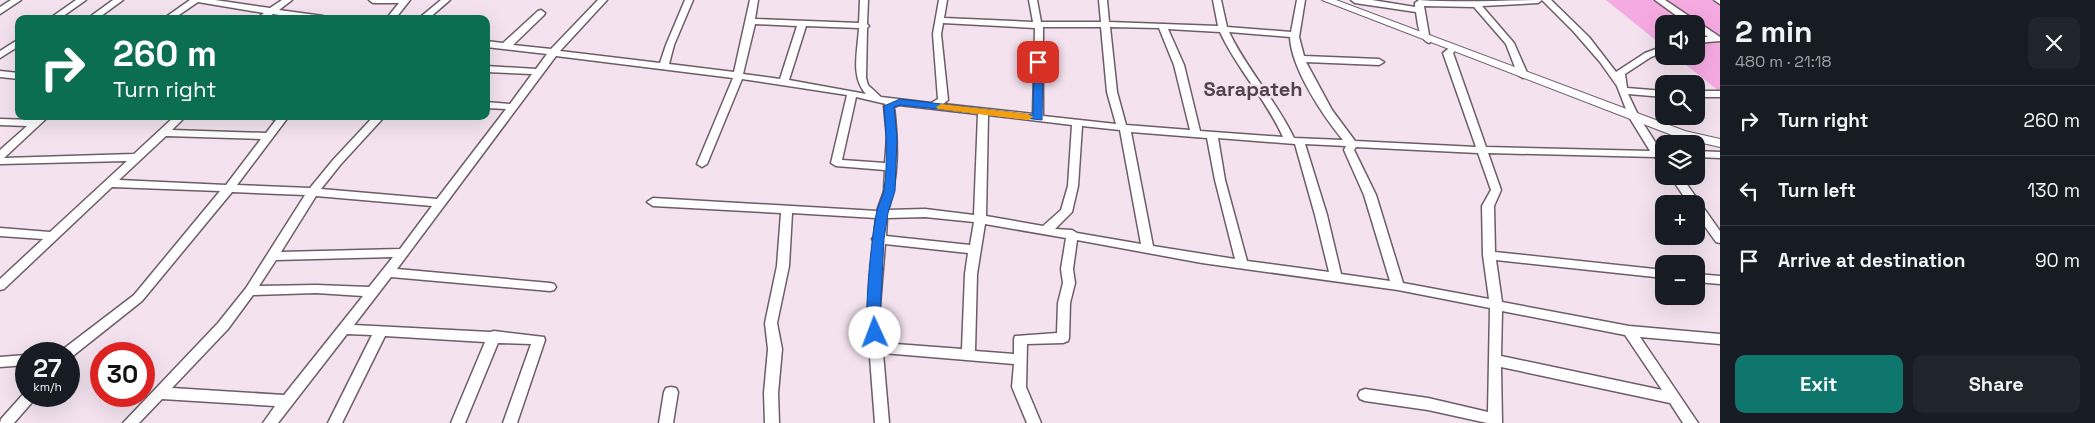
<!DOCTYPE html>
<meta charset="utf-8">
<style>
body{margin:0;font-family:"Space Grotesk",sans-serif;background:#20242c;color:#f1f3f6;height:100vh;display:flex;flex-direction:column;font-size:19px;white-space:nowrap}
*{box-sizing:border-box;margin:0}
p{font-size:16px;color:#9ea1a6}
.icon{flex:none;width:28px;height:28px;fill:none;stroke:currentColor;stroke-width:2;stroke-linecap:round;stroke-linejoin:round}
.map{position:relative;flex:1;overflow:hidden}
.drawer{display:flex;flex-direction:column;background:#171b24;width:375px}
.drawer>*{flex:none}
.hud{position:absolute;left:15px;top:15px;width:475px;height:105px;border-radius:10px;box-shadow:0 5px 20px #0002;background:#0b6e4f;color:#fff;overflow:hidden}
.tools{position:absolute;left:1655px;top:15px;display:grid;gap:10px}
.tools a{display:grid;place-items:center;width:50px;height:50px;border-radius:10px;background:#171b24;box-shadow:0 5px 20px #0002;font-size:25px}
.speed{position:absolute;left:15px;top:342px;display:flex;gap:10px;font-size:25px;font-weight:700;text-align:center}
.speed>*{display:grid;place-content:center;width:65px;height:65px;border-radius:50%;background:#171b24;box-shadow:0 5px 20px #0002;line-height:1}
.speed small{font-size:12px;font-weight:400}
.speed .limit{border:8px solid #d22;background:#fff;color:#111}
.pin{position:absolute;display:grid;place-items:center;width:42px;height:42px;color:#fff;margin:-21px;border-radius:10px;box-shadow:0 2px 8px #0006}
.me{position:absolute;width:55px;margin:-28px;rotate:358deg;stroke-linejoin:round;filter:drop-shadow(0 0 4px #0008)}
.turn{display:flex;align-items:center;gap:18px;height:105px;padding:0 15px;font-size:22px}
.turn .icon{width:65px;height:65px;stroke-width:2.5}
.turn b{display:block;font-size:35px;line-height:42px}
.round{display:grid;place-items:center;flex:none;width:52px;height:52px;border-radius:10px;background:#20242c}
.head{display:flex;align-items:center;justify-content:space-between;height:85px;padding:0 15px}
h1{font-size:30px;font-weight:800;line-height:38px}
.primary-button{display:flex;gap:10px;margin-top:auto;padding:10px 15px}
.primary-button a{flex:1;height:58px;border-radius:10px;background:#0f766e;color:#fff;font-size:20px;font-weight:800;line-height:58px;text-align:center}
.primary-button a+a{background:#20242c;color:#f1f3f6}
ul{padding:0;list-style:none}
li{display:flex;align-items:center;gap:15px;height:70px;padding:0 15px;border-top:1px solid #363941}
li div{flex:1}
li b{display:block;font-size:19px}
li em{font-style:normal}
main{display:flex;flex:1;min-height:0}
.map>svg:first-child{display:block}
</style>
<main>
<div class="map">
<svg width="1720" height="423" viewBox="0 0 1720 423">
<rect width="100%" height="100%" fill="#f4e3ef"/>
<path fill="#f6aae2" d="M1606,0h114v92l-45,-36h21v-32h-32v23z"/>
<g fill="none" stroke-linecap="round" stroke-linejoin="round">
<defs>
<path id="minor" d="M11,0h10l-21,14v-7z
M76,0h10l-27,19h-10z
M113,0h10l-26,19h-10z
M190,0h25l55,8 12,-8h10l-13,10 44,6 4,3h-23l-31,-5 -7,5h-10l8,-6 -66,-11 -25,17h-10z
M369,0h41l-15,19h-9l13,-16h-26z
M441,0h9l-22,19h-10z
M598,0h9l-47,51 100,12 6,-18 19,-45h8l-19,45 -5,19 65,8 16,-72h8l-3,19 104,4 1,-23h8l-1,24 2,2 -2,2 -1,50 2,7 13,12 50,6 7,-4 -5,-65 6,-34h8l-3,18 89,4 -4,-22h8l4,22h60l-2,-22h8l2,22 109,4 -5,-26h8l6,27 64,5 6,-32h8l-6,37 5,19 75,3 5,3 -5,3 -73,-3 26,48 23,31 121,6 -33,-94 9,-7 5,3 -4,4 33,94 164,4 -21,-34 -12,-31 -17,-24 -27,-31 -31,-31 -4,3 -56,3 32,37 14,32 -5,3 -5,-3 -12,-31 -32,-37 -50,-1 5,29 4,5 -4,3c-11,-5 -11,-20 -13,-31l-61,-9 -4,-3h21l43,7v-4l4,-3c44,3 87,0 132,0l38,37 27,35 29,-19 19,-7v6l-13,5 -26,17 2,14 37,3v6l-36,-3 11,23 22,34h3v10l-7,-1 -2,-3 -167,-4 13,37 -7,16 1,46 169,18v8l-168,-18 6,42 127,24 91,8v10l-80,-7 58,86h-15l-13,-20 -169,-36 1,56h-15l-59,-13 -63,-9 -5,-2 -2,-4 2,-4 5,-2 63,9 60,14 2,-104 -92,-18 -196,-27 -125,-23 -4,29 2,14 -5,20 -1,35 -1,3 -5,2 -36,1 -1,43 15,36h-14l-15,-36 2,-23 -131,-11 6,70h-14l-8,-105 7,-76 -2,-3 2,-3 2,-18 -84,-5 -3,53 -12,57 5,26 -4,44 1,30h-14l-1,-30 4,-44 -3,-26 12,-57 4,-53 -128,-7 -6,-4 6,-4 224,13 7,-20 1,-21 -49,-4 -5,-3 16,-68 -105,-16 -35,85 -5,3 -5,-3 36,-86 -177,-22 -159,213 153,14 4,1 2,3 -2,3 -4,1 -159,-14 -37,48 136,7 4,-1 50,6 1,3 -28,83h-14l28,-79 -33,-1 -33,80h-14l34,-81 -100,-6 -43,87h-14l44,-88 -25,-1 -69,89h-15l12,-17 -113,-7 -23,24h-16l95,-100 28,-35 59,-93 -73,-3 -90,109 -73,58v-5h-8l1,-4 72,-55 86,-104 -108,-4 -108,102 -4,1v-11l43,-40 -43,-3v-8l50,4 77,-71 -127,3v-14l27,-24 -27,-1v-6l34,1 4,-4h11l-45,42 130,-4 41,-38h11l-14,14 94,3 10,-13 -13,-4h26l-52,69 73,3 23,-28 41,-44h11l-44,48 -20,25 116,10 69,-90 -20,-1v-6l24,2 22,-30 -46,-2v-6l50,3 11,-15 -61,-7v-6l17,2 35,-32 3,-1 4,3 -1,2 -31,30 38,4zM943,23l92,5 -2,86 -90,-10 5,-4 -7,-66zM755,24l42,2 -17,53 -37,-5zM806,26l53,2c-1,22 -9,49 7,66l-77,-14zM1043,27h58l6,65 9,32 -73,-8zM1110,27l49,1 15,37 16,65 -64,-5 -9,-33zM1168,29l52,3c17,37 46,67 63,105l-83,-6 -16,-66zM1229,32l61,5c1,31 33,79 53,103l-49,-2c-18,-38 -47,-68 -65,-106zM856,97l30,7 -2,2 3,31 -2,26 -43,-3zM899,105l79,9 -4,101 -49,-6 -37,1c11,-33 10,-68 6,-103zM988,115l84,10 -4,61 -7,24 -18,16 -57,-10zM1082,126l38,4 21,114 -64,-11 -5,-3 -17,-1 17,-17 6,-26zM1131,132l76,6 8,42 20,79 -82,-13zM166,136l95,3 -35,46 -107,-5zM1218,138l77,6 20,71 14,57 -82,-11 -22,-81zM1305,144l41,2 -2,4 20,45 26,86 -49,-7 -14,-59zM1356,147l122,6 13,37 -9,16 1,49 6,44 -86,-16 -27,-88 -22,-45zM316,196l116,10 -32,43 -119,3zM925,217l49,5 -4,23 -84,-9 1,-18zM985,224l81,14 -5,31 2,14 -5,20 -1,30 -42,3 -1,3v15l-39,-3 2,-77zM885,244l83,9 -3,21 -3,75 -80,-6 -3,-25zM393,257l-24,30 -53,-2 -57,1 17,-26zM316,293l47,3 -79,99 -112,-7 56,-59 25,-34zM1502,311l123,24 37,55 -161,-34z
M1655,0h10l55,37v4l-24,2v-6h12l-12,-8v-5h-8z
M1714,0h6v4z
M19,39v7l-19,12v-7z
M0,71l19,2v6l-19,-2z
M1696,91h24v6h-24z
M1696,151l24,1v6l-24,-1z
M1670,176h11l39,55v12l-4,-1 -20,-28v-10h-7z
M1696,274l24,2v8l-24,-2z
M26,355v10l-26,2v-10z
M671,387l5,1 2,4 -5,31h-14l5,-31 2,-4z
M26,391v5h10l-2,4 -20,23h-14l1,-4z"/>
<path id="tertiary" d="M1322,0h14l349,131 35,8v8l-43,-10z"/>
</defs>
<use href="#minor" stroke="#6c5d67" stroke-width="3"/>
<use href="#tertiary" stroke="#6c5d67" stroke-width="2"/>
<use href="#minor" fill="#fff" fill-rule="evenodd"/>
<use href="#tertiary" fill="#fff" fill-rule="evenodd"/>
</g>
<path fill="#1a73e8" stroke="#114b97" d="M1038,59l5,3 -1,58 -142,-15 -6,2 3,30 -2,54 -7,22 -4,26 -4,79 1,15 -2,3h-9c-8,-15 2,-100 6,-121 1,-9 7,-17 8,-25 4,-28 2,-57 0,-84l16,-7 133,16 1,-53z"/>
<path fill="#f59e0b" d="M941,104l87,10 5,3 -5,3 -90,-11 -2,-2z"/>
<g text-anchor="middle" stroke-width="5" stroke-linejoin="round" paint-order="stroke">
<g font-size="20" font-weight="bold" fill="#4f424c" stroke="#f4e3ef">
<text x="1253" y="96">Sarapateh</text>
</g>
</g>
</svg>
<div class="tools">
<a><svg class="icon" aria-label="sound" viewBox="0 0 24 24"><path d="M4 9h4l5-4v14l-5-4H4zM17 9q2 3 0 6"/></svg></a>
<a><svg class="icon" aria-label="search" viewBox="0 0 24 24"><circle cx="10" cy="10" r="6"/><path d="M15 15l6 6"/></svg></a>
<a><svg class="icon" aria-label="layers" viewBox="0 0 24 24"><path d="M12 4l9 5-9 5-9-5zM3 14l9 5 9-5"/></svg></a>
<a>+</a>
<a>−</a>
</div>
<div class="speed"><div>27<small>km/h</small></div><div class="limit">30</div></div>
<div class="pin" style="left:1038px;top:62px;background:#d93025"><svg class="icon" aria-label="arrive" viewBox="0 0 24 24"><path d="M6 21V4h12l-3 4 3 4H6"/></svg></div>
<svg class="me" style="left:875px;top:333px" viewBox="-20 -20 40 40"><circle r="19" fill="#fff"/><path d="M0-13L10 11 0 6-10 11z" fill="#1a73e8"/></svg>
<div class="hud">
<div class="turn"><svg class="icon" aria-label="right" viewBox="0 0 24 24"><path d="M7 20v-9h11M14 6l5 5-5 5"/></svg><div><b>260 m</b>Turn right</div></div>
</div>
</div>
<section class="drawer">
<div class="head"><div><h1>2 min</h1><p>480 m · 21:18</p></div><a class="round"><svg class="icon" aria-label="close" viewBox="0 0 24 24"><path d="M6 6l12 12M18 6L6 18"/></svg></a></div>
<ul>
<li><svg class="icon" aria-label="right" viewBox="0 0 24 24"><path d="M7 20v-9h11M14 6l5 5-5 5"/></svg><div><b>Turn right</b></div><em>260 m</em></li>
<li><svg class="icon" aria-label="left" viewBox="0 0 24 24"><path d="M17 20v-9H6M10 6l-5 5 5 5"/></svg><div><b>Turn left</b></div><em>130 m</em></li>
<li><svg class="icon" aria-label="arrive" viewBox="0 0 24 24"><path d="M6 21V4h12l-3 4 3 4H6"/></svg><div><b>Arrive at destination</b></div><em>90 m</em></li>
</ul>
<div class="primary-button"><a>Exit</a><a>Share</a></div>
</section>
</main>
